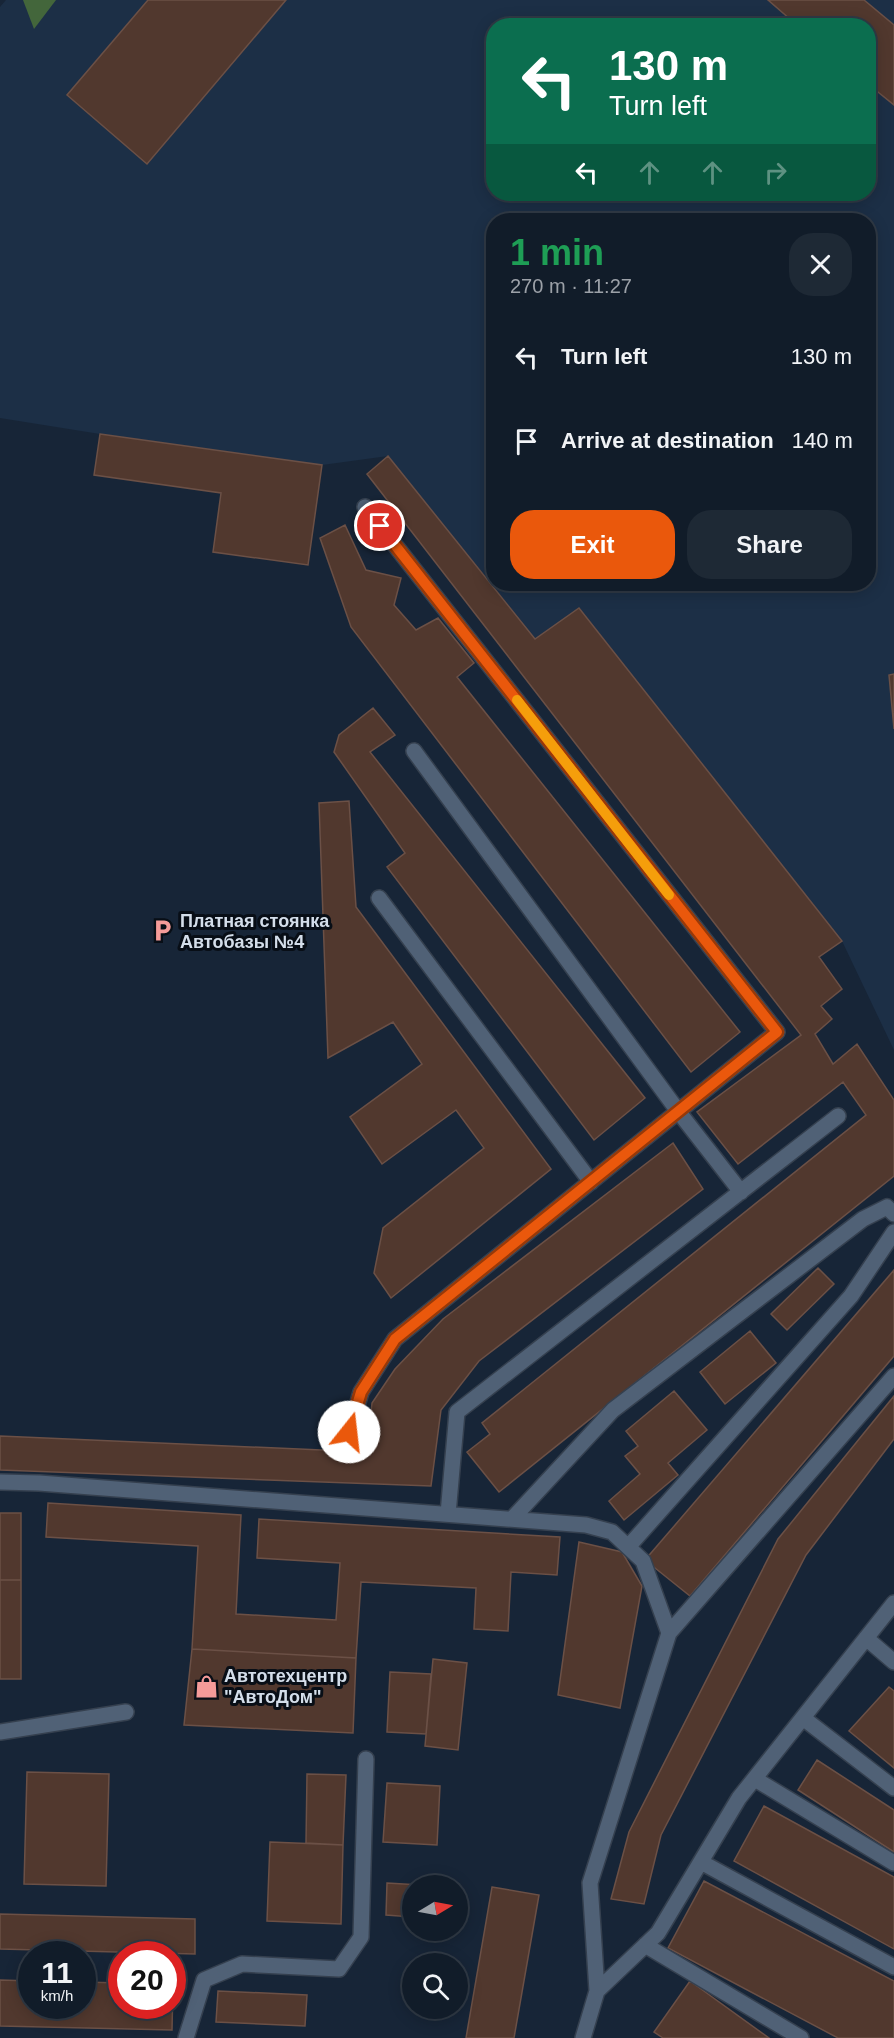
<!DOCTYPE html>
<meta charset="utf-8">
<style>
body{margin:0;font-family:Arial,sans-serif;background:#1e2935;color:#f1f3f6;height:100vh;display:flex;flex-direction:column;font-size:22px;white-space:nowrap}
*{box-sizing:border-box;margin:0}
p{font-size:20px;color:#9ca1a8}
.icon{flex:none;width:33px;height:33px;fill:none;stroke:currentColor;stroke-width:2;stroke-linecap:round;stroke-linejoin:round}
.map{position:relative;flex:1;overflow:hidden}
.side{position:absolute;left:486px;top:213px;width:390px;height:378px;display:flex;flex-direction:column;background:#111c29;border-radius:24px;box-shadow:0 3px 15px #0003,0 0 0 2px #303a46}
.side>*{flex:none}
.hud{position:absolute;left:486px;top:18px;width:390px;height:183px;border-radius:24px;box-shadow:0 3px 15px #0003,0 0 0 2px #303a46;background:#0b6e4f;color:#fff;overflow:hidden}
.needle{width:39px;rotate:80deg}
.fabs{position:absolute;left:402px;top:1875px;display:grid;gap:12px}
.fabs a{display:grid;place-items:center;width:66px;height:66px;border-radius:50%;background:#111c29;box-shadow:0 3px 15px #0003,0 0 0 2px #303a46;font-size:30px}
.speed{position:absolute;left:18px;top:1941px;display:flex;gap:12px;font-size:30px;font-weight:700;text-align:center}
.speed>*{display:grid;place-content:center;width:78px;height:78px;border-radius:50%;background:#111c29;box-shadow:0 3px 15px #0003,0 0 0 2px #303a46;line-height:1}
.speed small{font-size:15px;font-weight:400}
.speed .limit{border:9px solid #d22;background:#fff;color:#111}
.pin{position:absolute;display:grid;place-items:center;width:51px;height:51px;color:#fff;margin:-26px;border:3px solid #fff;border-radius:50%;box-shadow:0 2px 6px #0007}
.me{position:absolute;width:66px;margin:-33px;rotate:16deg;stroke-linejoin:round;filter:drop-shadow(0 0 4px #0008)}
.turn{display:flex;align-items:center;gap:21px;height:126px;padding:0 24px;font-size:27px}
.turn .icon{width:78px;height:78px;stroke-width:2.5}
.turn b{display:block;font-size:42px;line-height:51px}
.lanes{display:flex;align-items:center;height:57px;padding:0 24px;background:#0003;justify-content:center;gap:30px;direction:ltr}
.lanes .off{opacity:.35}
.round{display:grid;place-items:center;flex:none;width:63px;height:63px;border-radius:24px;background:#1e2935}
.headline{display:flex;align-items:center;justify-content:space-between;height:102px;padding:0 24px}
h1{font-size:36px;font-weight:800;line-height:45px;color:#1e9e55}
.action{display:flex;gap:12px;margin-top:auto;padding:12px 24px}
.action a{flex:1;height:69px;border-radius:24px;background:#ea580c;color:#fff;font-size:24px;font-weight:800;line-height:69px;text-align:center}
.action a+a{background:#1e2935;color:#f1f3f6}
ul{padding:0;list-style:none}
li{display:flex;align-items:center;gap:18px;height:84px;padding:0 24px}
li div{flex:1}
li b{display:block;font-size:22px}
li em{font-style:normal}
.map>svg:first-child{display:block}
</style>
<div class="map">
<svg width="894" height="2038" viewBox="0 0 894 2038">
<rect width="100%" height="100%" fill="#172537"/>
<path fill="#1c2f46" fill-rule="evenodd" d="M6,0h888v1050l-52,-109 -262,-332 -45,30 -147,-183 -66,9 -222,-31 -100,-16v-411zM494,26h374v168h-374zM494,220h374v364h-374z"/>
<path fill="#43663b" d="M23,0h33l-22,29z"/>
<path fill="#51382e" stroke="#6b5046" stroke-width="1.5" d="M148,0h138l-139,164 -80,-69z
M768,0h96l30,25v80l-26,-21v-58h-70z
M100,434l222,31 -14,100 -95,-13 8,-59 -127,-18z
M388,456l147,183 44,-31 263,333 -23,16 23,32 -21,17 11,13 -17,15 18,30 24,-20 37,56v76l-395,316 -32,-40 23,-18 -8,-11 384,-308 -23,-33 -105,82 -41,-52 104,-77 -434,-561z
M345,525l21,45 35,8 -7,27 22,25 22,-12 36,45 -17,14 283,355 -49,40 -340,-445 -31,-89z
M894,674v55l-5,-54z
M373,708l22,27 -25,17 275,346 -51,42 -207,-273 18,-14 -71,-101 5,-17z
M349,801l7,106 195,262 -160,129 -17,-25 9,-45 101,-80 -28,-38 -74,54 -32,-47 72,-53 -29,-42 -65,36 -9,-255z
M673,1143l30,46 -224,172 -38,49 -10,76 -431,-16v-34l367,16 5,-49 23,-34 48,-50z
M818,1268l16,16 -47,46 -16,-16z
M894,1270v86l-204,240 -45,-36z
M750,1331l26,32 -51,41 -25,-32z
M674,1391l33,39 -39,33 10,12 -54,45 -15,-19 31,-27 -15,-18 13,-10 -12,-15z
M894,1396v43l-88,116 -145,280 -17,69 -33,-5 18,-67 149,-293z
M48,1503l193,12 -5,99 100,6 4,-57 -83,-5 2,-39 301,18 -3,38 -46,-3 -3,59 -34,-2 2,-41 -115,-6 -5,76 -164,-9 6,-103 -152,-9z
M0,1513h21v67h-21z
M579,1542l43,10 20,34 -22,122 -62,-13z
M0,1580h21v99h-21z
M192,1649l164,9 -3,75 -169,-8z
M433,1659l34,4 -9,87 -33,-4z
M390,1672l41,2 -5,60 -39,-2z
M889,1687l5,4v77l-45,-37z
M817,1760l77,50v42l-96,-62z
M27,1772l82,2 -3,112 -82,-2z
M307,1774l39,1 -3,70 -37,-2z
M387,1783l53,3 -3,59 -54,-3z
M764,1806l130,71v72l-160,-88z
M270,1842l73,3 -2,79 -74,-3z
M704,1881l190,100v57h-56l-170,-90z
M387,1883l50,3h-25v31l-26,-2z
M492,1887l47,8 -25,143h-48z
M0,1914l195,5v35l-195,-5z
M0,1980l32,1v25h50v-24l40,1v23h50l1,-22 -1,46 -172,-4z
M690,1981l79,57h-106l-9,-6z
M218,1991l89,4 -2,31 -89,-4z"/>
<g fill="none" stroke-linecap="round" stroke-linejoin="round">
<defs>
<path id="lane" d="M414,751l264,360 63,81
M379,898l212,284
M349,1433l12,-41 34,-53 382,-307 -412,-525
M0,1482l39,1 547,42 26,7 31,29 26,72 -79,250 7,108
M448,1514l9,-102 381,-296
M512,1519l101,-109 250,-191 24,-12 7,7
M628,1547l223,-251 43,-64
M669,1633l225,-257
M866,1638l28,24
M803,1718l91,70
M0,1732l126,-20
M755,1779l139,84
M701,1862l193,105
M645,1945l156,93
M186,2038l18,-58 38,-16 97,5 22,-32 5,-178
M583,2038l14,-47 61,-58 81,-135 155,-195"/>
</defs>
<use href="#lane" stroke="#35404f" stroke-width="18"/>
<use href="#lane" stroke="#506176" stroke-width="15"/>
</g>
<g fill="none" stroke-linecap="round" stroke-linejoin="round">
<defs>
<path id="route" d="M349,1432l12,-40 34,-53 382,-307 -397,-506"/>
</defs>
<use href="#route" stroke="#983908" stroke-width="15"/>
<use href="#route" stroke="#ea580c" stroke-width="10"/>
<path stroke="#f59e0b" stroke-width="10" d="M517,700l152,195"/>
</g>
<defs>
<symbol id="parking-bare" viewBox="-9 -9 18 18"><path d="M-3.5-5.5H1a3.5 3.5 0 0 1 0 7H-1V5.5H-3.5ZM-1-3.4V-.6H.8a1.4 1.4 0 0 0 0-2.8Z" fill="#f59b99" stroke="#080e16" stroke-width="2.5" paint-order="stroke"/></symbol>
<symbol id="shop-bare" viewBox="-9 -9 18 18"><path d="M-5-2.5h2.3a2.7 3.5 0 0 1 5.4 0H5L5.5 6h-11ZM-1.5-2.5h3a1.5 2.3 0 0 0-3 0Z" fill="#f59b99" stroke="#080e16" stroke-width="2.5" paint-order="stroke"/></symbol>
</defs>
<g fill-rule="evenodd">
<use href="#parking-bare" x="146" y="914" width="33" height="33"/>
<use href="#shop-bare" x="190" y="1670" width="33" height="33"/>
</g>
<g text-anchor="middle" stroke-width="6" stroke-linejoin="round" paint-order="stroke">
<g font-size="18" font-weight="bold" fill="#d4deea" stroke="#080e16" text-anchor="start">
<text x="180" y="927">Платная стоянка<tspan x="180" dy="21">Автобазы №4</tspan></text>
<text x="224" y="1682">Автотехцентр<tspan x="224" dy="21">"АвтоДом"</tspan></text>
</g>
</g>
</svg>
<div class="fabs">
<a><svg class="needle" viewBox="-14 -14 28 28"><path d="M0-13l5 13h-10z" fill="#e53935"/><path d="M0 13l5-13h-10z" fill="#9ca1a8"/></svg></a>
<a><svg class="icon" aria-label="search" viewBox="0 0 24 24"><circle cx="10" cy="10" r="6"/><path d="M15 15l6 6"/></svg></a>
</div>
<div class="speed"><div>11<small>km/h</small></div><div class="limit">20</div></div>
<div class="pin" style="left:380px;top:526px;background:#d93025"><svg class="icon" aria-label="arrive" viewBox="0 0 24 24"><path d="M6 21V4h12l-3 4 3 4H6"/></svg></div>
<svg class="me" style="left:349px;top:1432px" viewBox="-20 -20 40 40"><circle r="19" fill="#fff"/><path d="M0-13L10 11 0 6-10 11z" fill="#ea580c"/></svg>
<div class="hud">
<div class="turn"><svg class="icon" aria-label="left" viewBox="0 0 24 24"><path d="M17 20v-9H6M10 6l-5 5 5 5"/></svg><div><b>130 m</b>Turn left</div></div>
<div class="lanes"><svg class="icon" aria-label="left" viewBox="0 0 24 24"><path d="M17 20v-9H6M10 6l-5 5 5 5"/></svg><svg class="icon off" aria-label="ahead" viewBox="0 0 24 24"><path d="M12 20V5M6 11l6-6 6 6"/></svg><svg class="icon off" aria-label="ahead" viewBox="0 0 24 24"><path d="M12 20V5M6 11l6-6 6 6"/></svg><svg class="icon off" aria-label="right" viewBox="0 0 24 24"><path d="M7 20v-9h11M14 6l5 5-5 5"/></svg></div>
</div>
<section class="side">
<div class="headline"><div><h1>1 min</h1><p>270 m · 11:27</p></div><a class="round"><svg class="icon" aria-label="close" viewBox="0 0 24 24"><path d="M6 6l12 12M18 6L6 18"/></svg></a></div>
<ul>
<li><svg class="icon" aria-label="left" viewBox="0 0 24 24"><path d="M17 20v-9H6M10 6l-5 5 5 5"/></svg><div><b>Turn left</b></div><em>130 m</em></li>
<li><svg class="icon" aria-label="arrive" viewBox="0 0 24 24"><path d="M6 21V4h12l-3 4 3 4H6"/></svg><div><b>Arrive at destination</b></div><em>140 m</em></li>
</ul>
<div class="action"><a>Exit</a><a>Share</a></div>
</section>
</div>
